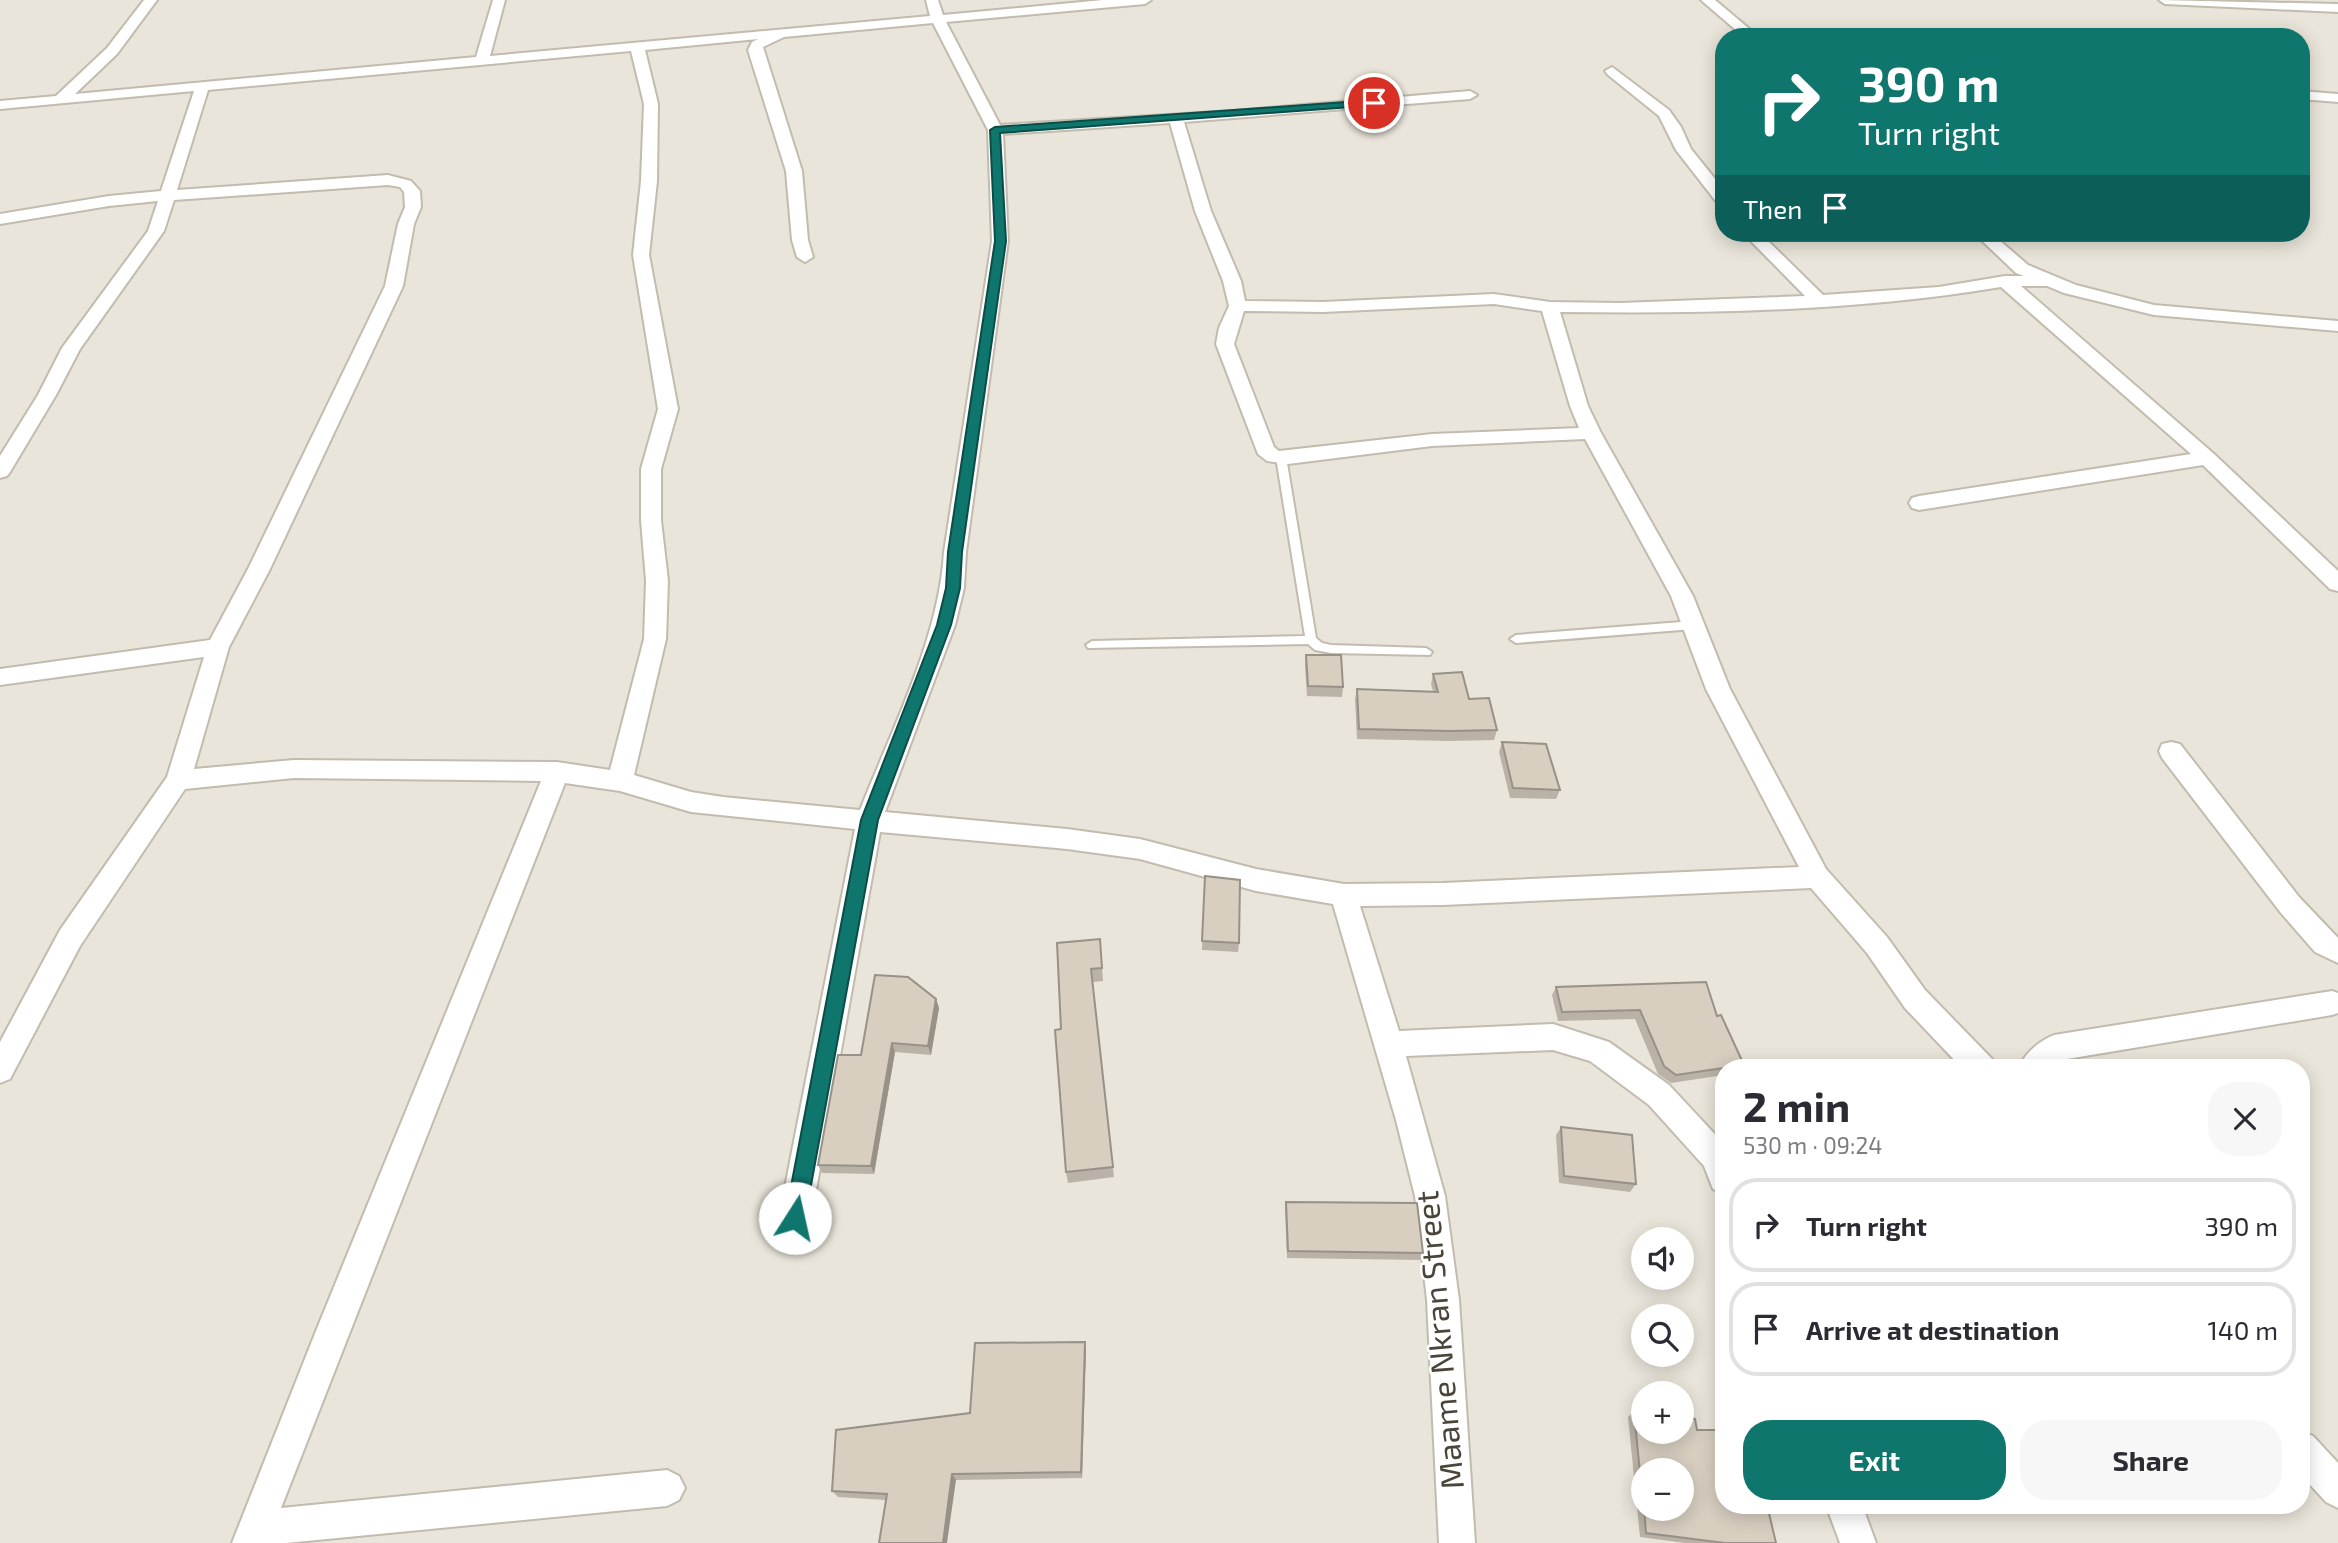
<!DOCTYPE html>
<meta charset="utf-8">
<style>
body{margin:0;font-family:"Exo 2",sans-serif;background:#f7f7f7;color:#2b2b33;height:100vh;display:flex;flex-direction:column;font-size:26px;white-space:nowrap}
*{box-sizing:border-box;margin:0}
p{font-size:23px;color:#7c7c81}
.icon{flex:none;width:38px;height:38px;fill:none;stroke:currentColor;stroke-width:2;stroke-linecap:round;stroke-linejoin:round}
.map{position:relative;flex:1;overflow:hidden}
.side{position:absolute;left:1715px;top:1059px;width:595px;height:455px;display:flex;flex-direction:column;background:#fff;border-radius:28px;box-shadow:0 4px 18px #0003}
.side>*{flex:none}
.hud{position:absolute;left:1715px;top:28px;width:595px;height:214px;border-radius:28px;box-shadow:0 4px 18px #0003;background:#0f766e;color:#fff;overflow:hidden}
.tools{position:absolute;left:1631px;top:1227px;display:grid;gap:14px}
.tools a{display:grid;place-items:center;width:63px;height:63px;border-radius:50%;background:#fff;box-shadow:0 4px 18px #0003;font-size:35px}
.pin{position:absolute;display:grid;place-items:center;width:60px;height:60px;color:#fff;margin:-30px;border:4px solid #fff;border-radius:50%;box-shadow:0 2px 7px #0007}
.me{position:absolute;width:77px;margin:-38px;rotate:10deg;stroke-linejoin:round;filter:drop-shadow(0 0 5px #0008)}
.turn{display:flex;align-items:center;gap:24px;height:147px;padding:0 28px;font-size:32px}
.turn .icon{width:91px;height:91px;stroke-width:2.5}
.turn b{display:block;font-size:49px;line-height:60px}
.then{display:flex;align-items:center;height:66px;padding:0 28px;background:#0003;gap:14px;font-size:26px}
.round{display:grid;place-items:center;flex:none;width:74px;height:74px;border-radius:28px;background:#f7f7f7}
.head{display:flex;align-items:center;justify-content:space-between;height:119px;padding:0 28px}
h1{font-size:42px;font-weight:700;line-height:52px}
.primary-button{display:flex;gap:14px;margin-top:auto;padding:14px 28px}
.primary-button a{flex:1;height:80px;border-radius:28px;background:#0f766e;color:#fff;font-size:28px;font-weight:700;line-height:80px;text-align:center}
.primary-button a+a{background:#f7f7f7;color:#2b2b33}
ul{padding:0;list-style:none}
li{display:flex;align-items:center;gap:21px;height:94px;margin:0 14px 10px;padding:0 14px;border:4px solid #e1e1e2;border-radius:28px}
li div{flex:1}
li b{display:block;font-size:26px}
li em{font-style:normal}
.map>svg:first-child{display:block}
</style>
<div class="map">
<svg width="2338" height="1543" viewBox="0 0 2338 1543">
<rect width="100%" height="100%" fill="#f6f3ec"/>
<path fill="#eae5da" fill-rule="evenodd" d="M0,0h2338v1543h-2338zM1724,37h577v196h-577zM1724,1068h577v437h-577zM1643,1239h39v39h-39zM1643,1316h39v38h-39zM1643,1393h39v39h-39zM1643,1470h39v38h-39z"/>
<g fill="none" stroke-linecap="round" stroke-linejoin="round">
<defs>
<path id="lane" d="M1281,454l5,3 30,181 6,5 9,2 95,3 6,4 -2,3 -99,-2 -16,-3 -7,-6 -220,4 -2,-3 6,-4 213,-5 -29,-179z
M1694,621l6,4 -6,4 -178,14 -6,-4 6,-4z"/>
<path id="street" d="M144,0h13l-40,54 -42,40 401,-37 17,-57h12l-15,56 440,-40 -4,-16h12l5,15 160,-15h48l-6,4 -199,18 54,103 233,-14 237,-20 7,4 -7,4 -286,23 27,89 30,70 4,20 78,1 171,-8 56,8 70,1 185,-7 -62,-63h17l63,62 116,-8 66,-11h19l-8,-3 -42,-40h17l37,32 48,20 78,20 184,16v10l-184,-16 -90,-22 -17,-7h-26l193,168 124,117v20l-8,-2 -127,-124 -284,45 -7,-2 -3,-5 3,-5 7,-2 272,-42 -190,-167c-143,24 -295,27 -441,25l28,94 13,27 92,163 37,93 96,180 61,68 38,53 67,69 4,9h-34l-57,-60 -38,-55 -56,-65 -368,17 -83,1 39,125 154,-7 56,18 60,43 55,59v49l-11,-4 -9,-23 -55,-61 -59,-44 -37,-11 -147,6 39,140 14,104 16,243h-36l-12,-243 -12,-104 -19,-76 -63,-216 -77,-13 -116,-32 -73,-10 -187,-17 -69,386 -5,11 -11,4 -11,-4 -5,-11 76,-389 -164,-17 -71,-21 -55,-8 -284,725 386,-38 12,6 6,12 -6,12 -12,6 -381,37h-54l84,-212 225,-550 -247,-3 -109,11 -105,157 -70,133 -10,4v-41l60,-112 107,-153 37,-120 -204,28v-16l210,-29 38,-71 137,-283 13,-62 7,-17 -1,-15 -4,-5 -12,-2 -214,15 -10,31 -84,118 -24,46 -46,77 -3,4 -7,2v-22l38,-61 24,-47 86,-117 10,-30 -49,5 -109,18v-10l109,-18 52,-5 33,-100 -194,18v-8l56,-5 51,-48zM933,23l55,107 4,111 -48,311c-5,86 -52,177 -84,258l-137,-13 -32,-5 -57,-17 32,-136 2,-58 -7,-61v-51l17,-60 -29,-154 8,-74 1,-77 -13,-54 113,-11 -6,3 -4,8 38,121 6,69 5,17 8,5 8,-5 -5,-17 -6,-69 -39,-124 21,-10zM631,51l13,53 -3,77 -8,74 25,154 -17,60v51l5,61 -2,58 -34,131 -53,-8 -263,-2 -100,9 35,-122 41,-78 133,-283 11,-62 7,-17 -1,-16 -9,-10 -23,-6 -211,15 31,-100zM1170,123l25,88 28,70 6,25 -10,22 -3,16 42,110 9,7 21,3 144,-18 153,-7 86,157 35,93 93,178 -356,16 -99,1 -88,-15 -116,-30 -73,-10 -182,-17 70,-187 9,-37 2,-36 42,-311 -5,-107zM1494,304l48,7 28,95 9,22 -147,6 -153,17 -5,-4 -40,-103 10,-33 79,1z
M1701,0h14l44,37h-15z
M2159,0l179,4v8l-173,-8z
M1612,67l57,43 12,17 10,22 33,41v16l-6,-2 -42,-54 -17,-34 -52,-42 -2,-3z
M2301,91l37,3v8l-37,-3z
M2171,742l9,2 119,153 39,41v25l-23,-11 -34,-39 -119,-155 -3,-7 3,-7z
M2332,991l6,2v20l-6,2 -271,45 -8,8h-34c6,-15 20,-27 35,-33z
M2301,1431l12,5 25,27v45l-12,-6 -25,-27z
M1826,1505h36l14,38h-36z"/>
</defs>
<use href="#lane" stroke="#c2bbae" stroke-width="4"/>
<use href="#street" stroke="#c2bbae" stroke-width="4"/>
<use href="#lane" fill="#fff" fill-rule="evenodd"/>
<use href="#street" fill="#fff" fill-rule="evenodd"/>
</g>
<path fill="#bab2a6" d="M1306,655l37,32 -1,10 -35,-1 -2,-31z
M1433,674l36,25 28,31 -3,10 -45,1 -92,-2 -2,-40 2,-10 76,2 -2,-7z
M1502,742l58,48 -4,9 -46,-1 -11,-46z
M1205,876l34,67 -1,9 -36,-2z
M1100,939l3,42 -10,1 21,195 -46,6 -2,-11 -5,-143z
M1556,987l161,29 27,49 -2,3h-18v7l-53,8 -13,-9 -23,-55 -77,2 -6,-26z
M936,999l3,9 -8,47 -36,-3 -21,122 -52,-1 -4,-8 43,-110z
M1561,1127l75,57 -6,8 -71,-9 -3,-48z
M1286,1202l137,51 -3,7 -133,-2 -2,-49z
M1085,1342l1,7 -4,129 -126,2 -70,20 -48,-3 -6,-6 138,-78z
M1634,1412l63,18 79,113h-91l-45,-6 -12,-120z"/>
<path fill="#979187" d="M936,999l3,9 -8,47 -3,-9z
M892,1043l3,9 -21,122 -3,-8z
M1085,1342l1,7 -4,129 -1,-6z
M952,1474l4,6 -9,63h-4z"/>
<path fill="#d8cfc1" stroke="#979187" stroke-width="2" d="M1306,655h35l2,32 -35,-1z
M1462,672l7,27 20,-1 8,32 -46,1 -92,-2 -2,-40 81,3 -5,-18z
M1502,742l44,2 14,46 -47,-2z
M1205,876l35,4 -1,63 -37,-2z
M1100,939l2,29 -11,1 22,198 -47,5 -11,-142 6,-1 -4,-86z
M875,975l33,2 28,22 -8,47 -36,-3 -21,123 -53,-1 20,-110h23z
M1706,982l11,34 4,-1 23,50 -68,10 -12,-9 -24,-56 -78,2 -6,-25z
M1561,1127l71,8 4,49 -72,-8z
M1286,1202l131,1 6,50 -135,-2z
M1085,1342l-4,130 -129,2 -9,69h-64l8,-49 -55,-3 4,-61 134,-17 5,-70z
M1634,1412l9,1v19h39v-15l13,2 2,11h27v75h43l9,38h-51l-79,-10 -2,-25h38v-38h-39v33z"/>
<path fill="#0f766e" stroke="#0a4d48" stroke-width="2" d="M1374,100l4,1v4l-378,28 6,108 -44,311 -2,36 -9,37 -73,195 -73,398 -3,7 -7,3 -7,-3 -3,-7 76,-398 76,-195 9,-37 2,-36 47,-311 -5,-111 5,-3z"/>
<g text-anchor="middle" stroke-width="5" stroke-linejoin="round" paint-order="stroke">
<g font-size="32" fill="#4b4439" stroke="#fff">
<text transform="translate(1440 1340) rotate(-95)" y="11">Maame Nkran Street</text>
</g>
</g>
</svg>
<div class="tools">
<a><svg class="icon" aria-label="sound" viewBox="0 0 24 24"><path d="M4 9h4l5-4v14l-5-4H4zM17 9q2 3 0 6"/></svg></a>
<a><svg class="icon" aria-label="search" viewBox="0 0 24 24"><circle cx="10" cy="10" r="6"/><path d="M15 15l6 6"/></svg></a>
<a>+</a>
<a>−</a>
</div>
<div class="pin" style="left:1374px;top:103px;background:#d93025"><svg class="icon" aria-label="arrive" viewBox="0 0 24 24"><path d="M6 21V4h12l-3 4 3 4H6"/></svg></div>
<svg class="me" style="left:795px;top:1218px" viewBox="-20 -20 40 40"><circle r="19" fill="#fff"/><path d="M0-13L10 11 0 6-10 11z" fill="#0f766e"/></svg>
<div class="hud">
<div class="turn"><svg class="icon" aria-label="right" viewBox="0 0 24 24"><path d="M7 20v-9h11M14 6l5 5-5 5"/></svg><div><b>390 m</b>Turn right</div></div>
<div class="then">Then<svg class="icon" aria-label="arrive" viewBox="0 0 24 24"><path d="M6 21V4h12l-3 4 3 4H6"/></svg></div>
</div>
<section class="side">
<div class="head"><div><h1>2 min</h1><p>530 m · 09:24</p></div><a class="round"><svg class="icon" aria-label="close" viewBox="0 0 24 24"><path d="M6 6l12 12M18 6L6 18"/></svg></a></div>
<ul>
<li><svg class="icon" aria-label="right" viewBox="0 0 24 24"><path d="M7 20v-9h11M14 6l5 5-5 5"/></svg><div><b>Turn right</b></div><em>390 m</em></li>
<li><svg class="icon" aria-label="arrive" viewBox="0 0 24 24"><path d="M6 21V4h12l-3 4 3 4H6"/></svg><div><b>Arrive at destination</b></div><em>140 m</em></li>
</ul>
<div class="primary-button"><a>Exit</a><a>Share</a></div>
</section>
</div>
